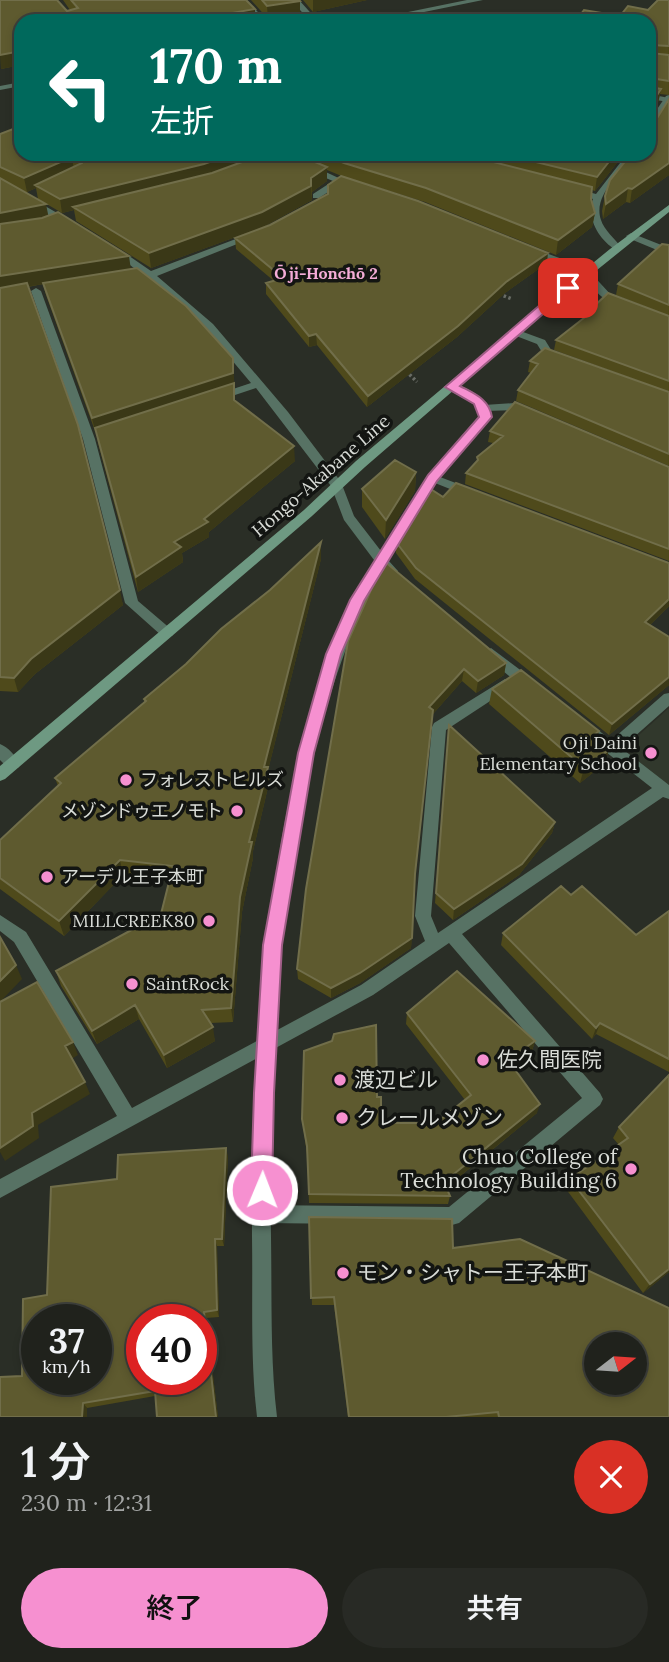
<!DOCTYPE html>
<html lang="ja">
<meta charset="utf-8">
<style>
body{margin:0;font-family:Lora,"Noto Sans JP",serif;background:#282a25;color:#f1f3f6;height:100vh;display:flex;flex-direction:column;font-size:26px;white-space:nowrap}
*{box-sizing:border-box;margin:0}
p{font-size:23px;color:#a2a4a3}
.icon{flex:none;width:38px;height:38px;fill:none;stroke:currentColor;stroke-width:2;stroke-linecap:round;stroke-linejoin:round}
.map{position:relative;height:1417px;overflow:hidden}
.side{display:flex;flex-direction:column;background:#20221c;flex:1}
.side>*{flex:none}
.banner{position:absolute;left:14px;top:14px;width:642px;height:147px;border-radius:21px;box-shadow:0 4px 10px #0003,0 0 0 2px #3d3f3b;background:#00695c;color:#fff;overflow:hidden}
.needle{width:46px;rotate:73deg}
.fabs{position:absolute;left:584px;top:1332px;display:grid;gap:14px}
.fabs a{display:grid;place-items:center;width:63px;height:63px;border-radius:50%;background:#20221c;box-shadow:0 4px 10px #0003,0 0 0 2px #3d3f3b;font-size:35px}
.speed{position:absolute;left:21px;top:1304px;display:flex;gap:14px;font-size:35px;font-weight:700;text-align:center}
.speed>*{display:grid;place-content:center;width:91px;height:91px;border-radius:50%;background:#20221c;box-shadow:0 4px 10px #0003,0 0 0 2px #3d3f3b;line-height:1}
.speed small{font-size:18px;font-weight:400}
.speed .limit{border:10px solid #d22;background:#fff;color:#111}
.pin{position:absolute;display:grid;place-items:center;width:60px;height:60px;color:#fff;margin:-30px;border-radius:14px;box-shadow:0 4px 10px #0006}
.me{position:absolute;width:77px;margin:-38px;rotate:1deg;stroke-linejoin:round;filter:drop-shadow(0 0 5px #0008)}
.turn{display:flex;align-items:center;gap:24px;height:147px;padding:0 21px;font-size:32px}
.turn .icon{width:91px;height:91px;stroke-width:2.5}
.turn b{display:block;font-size:49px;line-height:60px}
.round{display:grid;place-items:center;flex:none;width:74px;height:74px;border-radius:37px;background:#282a25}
.summary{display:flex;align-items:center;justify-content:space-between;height:119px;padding:0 21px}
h1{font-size:42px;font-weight:600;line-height:52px}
.cta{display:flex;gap:14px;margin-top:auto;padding:14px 21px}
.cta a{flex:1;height:80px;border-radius:42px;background:#f690d0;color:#111;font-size:28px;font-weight:600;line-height:80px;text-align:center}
.cta a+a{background:#282a25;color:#f1f3f6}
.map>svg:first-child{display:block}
</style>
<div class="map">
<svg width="669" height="1417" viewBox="0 0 669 1417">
<rect width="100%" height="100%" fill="#2a2e26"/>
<path fill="#31382c" d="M669,708v77l-32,-22 -7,-20z"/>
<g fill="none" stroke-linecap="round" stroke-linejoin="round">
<path stroke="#696c65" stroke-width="3.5" stroke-dasharray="2.5 2.5" stroke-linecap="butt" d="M499,294l13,5
M406,371l11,11"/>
<path fill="#577264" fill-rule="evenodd" d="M291,0h8l19,21h-8z
M649,94l20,4v4l-20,-3z
M309,167h6l30,14 -26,17h-6v-4l20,-13 -24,-10z
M631,233l38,15v7l-41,-17 -2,-2z
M532,248l33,12 2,2 -5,3 -33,-12 -2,-2z
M585,270l4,1 23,25 14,6v4c-20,1 -34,-19 -46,-33z
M515,329l30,11 8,13 11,5 -5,3 -14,-4 -8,-13 -26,-10 -1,-2z
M515,403l18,8 -6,4 -13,-5 -30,1 -6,-3 6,-3z
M669,693v13l-53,47h-10l-2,-4 2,-4 58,-51z"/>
<path fill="#577264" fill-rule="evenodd" d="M239,0h8l19,21h-8z
M467,0h16l-103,21h-16z
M21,82v4l-21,4v-4z
M669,95v9l-17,26 -3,1v-10l17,-25z
M627,154h9c-13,17 -44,41 -35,66 3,10 14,19 20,27l-5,3c-17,-10 -30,-32 -23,-51l-25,-8 5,-3 23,6z
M0,180l71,41 2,2 -8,2 -65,-38z
M249,234l8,2 -100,40 56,48 75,88 53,70 13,34 27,35 47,-76 51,-59 -5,-12 -27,-15v-4c17,-2 36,11 43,26l-1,9 -49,57 34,13 2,3 -6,4 -35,-14 -47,77 10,11 -1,3h-10l-10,-10 -33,-44 -13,-34 -75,-98 -36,12h-8v-4l39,-13 -46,-55 -59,-51 -35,-26 8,-2 32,22z
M36,288l5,3 54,148 43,162 34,29 2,3 -2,3h-10l-37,-33 -42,-164 -52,-148z
M491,648l44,33 2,4 -2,4h-10l-39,-32 -2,-4z
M505,679l7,5 -2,4 -64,42 -15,186 7,17 214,-145 -73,-57 -2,-4 2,-4h10l80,62v14l-6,-2 -201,137 138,159 3,6 -3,6 -141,118 -7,2 -191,-2 -7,-2 -2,-7 2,-7 7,-2 188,2 133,-109 -133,-155 -76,52 -373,203v-19l117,-63 -103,-174 -14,-11v-16l26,17 106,176 229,-123 64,-44 -10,-25 17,-189 2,-4z
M0,744c8,3 16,12 20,20l-2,4h-10l-8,-8z"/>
<path fill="#577264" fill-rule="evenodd" d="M381,557l6,4c-51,92 -72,178 -90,280 -23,132 -28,263 -26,396 1,60 -1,121 6,180h-20c-7,-59 -4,-120 -5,-180 -1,-135 7,-267 30,-400 18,-99 44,-192 95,-279z"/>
<path fill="#6e9982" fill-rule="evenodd" d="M669,205v7l-134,108 -170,147 -53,49 -307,263 -5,2v-15l304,-256 52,-49 172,-145 82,-67z"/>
</g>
<path fill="#4f4a1b" d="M0,0l67,11 3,-1 -7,-10h183l9,9v12h-234v44l-20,4z
M251,0h48l1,14 -32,5z
M303,0h64l-54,12z
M669,0v95l-9,-1 -2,9 -8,12v4l7,-1 12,-19v76l-39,28 -4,-1 -23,17 -1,-8 3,-15 44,-42 -29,-138 28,-6z
M0,134l21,20h235l-2,4 7,-3 1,-1h206l-2,2 11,3 1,-5h146l-29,37 -3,-1 -1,9 4,14 -3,14 -36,28 -131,-53 -81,-25 -17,-7v11l-15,11v8l-49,27 -112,41 -75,-47 -2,-11 -12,3 -24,-14 -2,-11 -9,4 21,24 83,53 104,131 60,61 -86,71v5l-27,16 1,9 -45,30 -40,-149 -2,-13 -1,1 -49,-136 -3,-11 -15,3 95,318 -88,69 -17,18 -18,-1z
M235,238l312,25 -42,30 -48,44 -90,70 -50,-62 -8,2 -43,-53v-11l8,-2 -38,-32z
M669,245v221l-153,-65 2,-11 13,-17 -3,-1 2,-11 120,24 -96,-35 2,-10 30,-24 1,-3 77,1 -48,-19 2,-11z
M490,431l179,36v94l-204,-77 1,-11 11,-12v-4l16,-14 -5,-1z
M416,472l-1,19 -30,48 -23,-32v-18z
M443,497l226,66v43l-19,19 19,12v48l-60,50 -194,-156 -19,-26v-11z
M321,542v17l-53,211 1,13 -16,68v7l-11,54 -9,110 -23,1 5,18 -48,27 -28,-49 -42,25 -36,-58 -5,-15 105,-57 8,-33 -46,-6 -59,61 -64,-47v-49l58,-54 -3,-8 89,-76v-3l42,-35 84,-74z
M348,641l158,22 -2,12 -28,18 -14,-12 -29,33 -18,162 -4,72 -51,35 -29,15 -33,-19 -1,-10z
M492,689l107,42 -2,8 12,11 -5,14 -24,19 -91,-79z
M448,737l107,85 -3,11 -33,42 -66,45 -18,-17z
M571,895l65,40 33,-24v161l-73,-38 -4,5 -91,-94 2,-12z
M407,1013l128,28 -3,10 -20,14 25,48 -90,74 3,9 -2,8 -139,-1 -2,-49 -5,-35 75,-22 4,26h55l29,-23 -59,-76z
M669,1075v197l-26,21 -77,-104 4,-10 49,-34 -6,-7 6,-11z
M228,1156l-4,90h-7l2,71 -13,1 12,99h-61l-2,-21 -68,12 -65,-32 25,-81 70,-116z
M309,1217l144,31 216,169h-321l-14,-112h-22z"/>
<path fill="#3a3817" d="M313,0h54l-54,12z
M300,1v13l-32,5 -1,-13z
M255,9v12h-68z
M21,51v14l-20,4 -1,-14z
M661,89l-3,14 -9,13 1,-10z
M232,154h24l-4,7 -47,17 -132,29 1,3 -12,3 -2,-14z
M615,154h9l-29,37 2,-14z
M72,157l2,14 -39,14 1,3 -9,4 -3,-14z
M669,163v12l-39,28 2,-14z
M327,167v14l-15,11 -1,-14z
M311,186l1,14 -49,27 -112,41 -2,-15z
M628,188l-2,14 -23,17 3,-15z
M46,204l3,15 -49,9v-15z
M595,213l-3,14 -36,28 2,-15z
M548,253l-1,10 -42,30 -48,44 -90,70 1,-11 138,-114z
M129,256l2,14 -131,21v-15z
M316,334l1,11 -8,2v-11z
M233,358l3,57 -2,-29 -139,45 -3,-13z
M294,446l1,15 -86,71v5l-27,16 1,9 -45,30 -2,-15 38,-35 30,-23z
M416,472l-1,19 -30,48 1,-19z
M321,542v17l-53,211 1,13 -16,68v7l-11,54 -9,110 -2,-14 9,-111 9,-55 15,-75z
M120,590l3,15 -88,69 -17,18 -4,-14 17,-19z
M669,599v7l-27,27 3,-11z
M506,663l-2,12 -28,18 2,-12z
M464,669l-2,12 -29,33 -4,-7z
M669,677v8l-60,50 3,-11z
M609,750l-5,14 -24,19 4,-15z
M555,822l-3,11 -33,42 -66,45 1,-11z
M120,860l3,15 -59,61 -5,-15z
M412,938l-1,10 -51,35 -29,15v-10z
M16,965l6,14 -22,23v-21z
M135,1005l4,14 -42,25 -5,-13z
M600,1023l-4,11 -4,5 4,-11z
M213,1027l2,14 -48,27 -3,-13z
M535,1041l-3,10 -27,19 3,-10z
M73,1042l5,13 -8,5 -5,-14z
M85,1082l5,12 -52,31 1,13 -34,23 -5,-9v-4l32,-35z
M540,1104l-3,9 -94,77 1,-8z
M226,1148l2,8 -4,90 -2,-7z
M215,1239l2,7 2,71 -2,-7z
M669,1269v3l-26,21 7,-9z
M204,1312l2,6 12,99h-2z
M83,1403l4,5v9h-5z"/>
<path fill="#5e5a2f" stroke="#716e4a" stroke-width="2" fill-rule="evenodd" d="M0,0h57l10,11 11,-3 -7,-8h175l9,9 -68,12h-166v30l-21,4z
M262,0h37l1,1 -33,5z
M658,0h11v46l-17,-1 -2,8 19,2v26l-19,-3v9l11,2 -11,17v13l7,-1 12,-19v64l-37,26 -4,-1 -22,16 -1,-8 5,-16 21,-26h18v-133h-73l8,-11 36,6 8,-10 20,4z
M21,126v28h211l-28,10 -144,35 -25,-14 47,-22 -1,-5 -9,-1 -48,21 -24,-11v-33z
M262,154h34l31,13 -16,11v8l-49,26 -113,41 -76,-46 139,-34 49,-18z
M323,154h139l130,33 -1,12 4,14 -37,27 -132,-52 -82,-25z
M503,154h112l-18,23z
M341,176l77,25 130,52 -42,29 -48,44 -90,70 -52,-62 -7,2 -43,-53 17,-5 -48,-40 35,-13 58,-31v-9z
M0,178l46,26 -46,9z
M58,212l71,44 -129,20v-52l42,-6z
M662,244l7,1v60l-51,-21z
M137,268l49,38 47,52v15l-141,45 -49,-135z
M27,283l51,142 42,165 -89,69 -17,19 -14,-1v-389z
M608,293l61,23v65l-113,-41 33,-26 -2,-1z
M545,348l124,44v62l-151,-64 20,-26 -8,-3z
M234,383v17l60,46 -90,73 4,3 -34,20 7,5 -45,30 -41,-149z
M515,402l154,65v82l-203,-76 12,-13 -1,-3 26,-21 -13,-5z
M395,460l21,12 -30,48 -24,-31z
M456,483l213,80v36l-24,23 24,15v40l-57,47 -196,-156 -20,-26 33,-54 14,9z
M321,542l-57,225h4l-19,75h3l-12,55 -9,111 -29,2 11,17 -49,28 -29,-50 -43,26 -36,-60 105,-57 12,-48 -53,-6 -61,61 -59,-43v-38l61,-57 -6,-5 91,-77 -2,-2 42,-35 35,-35 49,-39z
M384,561l122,102 -28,18 -14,-12 -35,38 4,3 -18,164 -3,64 -52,35 -29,15 -34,-19 9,-80 42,-248z
M521,670l78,61 -6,5 16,14 -25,18 -92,-79z
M449,725l106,97 -33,42 -68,45 -18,-16z
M561,886l10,9 11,-9 54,49 33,-24v148l-69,-36 -4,5 -93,-95z
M0,937l16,28 -16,16z
M457,971l78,70 -27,19 32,44 -96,78 6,14 -141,-2 -2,-48 -5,-27 2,-68 28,-10 2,-7 42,-9 1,72h4v26h55l35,-28 -64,-82z
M37,982l36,60 -8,4 20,36 -53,31 1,13 -33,22v-146z
M669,1075v194l-19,15 -80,-105 58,-41 -9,-11z
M226,1148l-4,91h-7l2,71 -13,2 12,105h-59l-2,-26 -72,12 -1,14h-82v-40l22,-1 1,-77 24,-4 4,-108 66,-8 1,-24zM37,1320h59v59h-59zM142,1320h59v59h-59z
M309,1217l143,2 1,29 67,-9 149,69v109h-170l-1,-5 -52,5h-97l-15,-120 -23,1zM597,1344h38v38h-38z"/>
<path fill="#f690d0" stroke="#a05e87" stroke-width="2" d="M563,285l10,3 -113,98c15,8 29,13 32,31l-55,64 -73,120 -23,53 -27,99 -32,192 -8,148 -2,97 -3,7 -7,3 -7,-3 -4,-7 3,-97 9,-148 35,-192 28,-99 24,-54 78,-125 51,-58 -5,-13 -29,-17z"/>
<g fill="#f690d0" stroke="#131512" stroke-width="2.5">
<circle cx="651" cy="753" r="7"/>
<circle cx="126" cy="780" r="7"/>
<circle cx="237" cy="811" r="7"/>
<circle cx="47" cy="877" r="7"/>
<circle cx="209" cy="921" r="7"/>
<circle cx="132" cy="984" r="7"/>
<circle cx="483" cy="1060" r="7"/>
<circle cx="340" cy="1080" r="7"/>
<circle cx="342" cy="1118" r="7"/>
<circle cx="631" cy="1169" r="7"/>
<circle cx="343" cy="1273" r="7"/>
</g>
<g text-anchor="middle" stroke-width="7" stroke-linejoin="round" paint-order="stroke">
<g font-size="16" font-weight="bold" fill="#f4acd7" stroke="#131512">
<text x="326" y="279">Ōji-Honchō 2</text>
</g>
<g font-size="18" fill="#d9dcd7" stroke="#131512">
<text transform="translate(321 476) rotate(-41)" y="6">Hongo-Akabane Line</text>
</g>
<g font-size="18" fill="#d9dcd7" stroke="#131512" text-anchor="end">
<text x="637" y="749">Oji Daini<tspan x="637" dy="21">Elementary School</tspan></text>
<text x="140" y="786" text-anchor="start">フォレストヒルズ</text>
<text x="223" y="817">メゾンドゥエノモト</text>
<text x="61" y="883" text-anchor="start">アーデル王子本町</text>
<text x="195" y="927">MILLCREEK80</text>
<text x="146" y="990" text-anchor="start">SaintRock</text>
</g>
<g font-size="21" fill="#d9dcd7" stroke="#131512" text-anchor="start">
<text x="497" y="1067">佐久間医院</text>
<text x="354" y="1087">渡辺ビル</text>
<text x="356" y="1125">クレールメゾン</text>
<text x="617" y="1164" text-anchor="end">Chuo College of<tspan x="617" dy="24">Technology Building 6</tspan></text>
<text x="357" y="1280">モン・シャトー王子本町</text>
</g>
</g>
</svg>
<div class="fabs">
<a><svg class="needle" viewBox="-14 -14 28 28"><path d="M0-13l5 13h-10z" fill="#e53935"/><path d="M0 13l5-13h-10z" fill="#a2a4a3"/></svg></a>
</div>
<div class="speed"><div>37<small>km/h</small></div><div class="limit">40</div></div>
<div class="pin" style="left:568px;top:288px;background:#d93025"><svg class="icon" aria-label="arrive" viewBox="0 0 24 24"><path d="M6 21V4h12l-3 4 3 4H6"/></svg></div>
<svg class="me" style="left:262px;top:1190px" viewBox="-20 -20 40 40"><circle r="17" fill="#f690d0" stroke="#fff" stroke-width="3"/><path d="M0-11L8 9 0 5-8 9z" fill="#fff"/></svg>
<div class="banner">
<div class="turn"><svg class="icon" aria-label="left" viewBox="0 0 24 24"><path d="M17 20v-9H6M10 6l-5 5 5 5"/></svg><div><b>170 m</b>左折</div></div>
</div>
</div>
<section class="side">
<div class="summary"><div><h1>1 分</h1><p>230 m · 12:31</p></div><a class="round" style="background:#d93025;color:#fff"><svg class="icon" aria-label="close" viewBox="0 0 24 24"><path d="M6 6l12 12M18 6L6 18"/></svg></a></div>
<div class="cta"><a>終了</a><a>共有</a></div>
</section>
